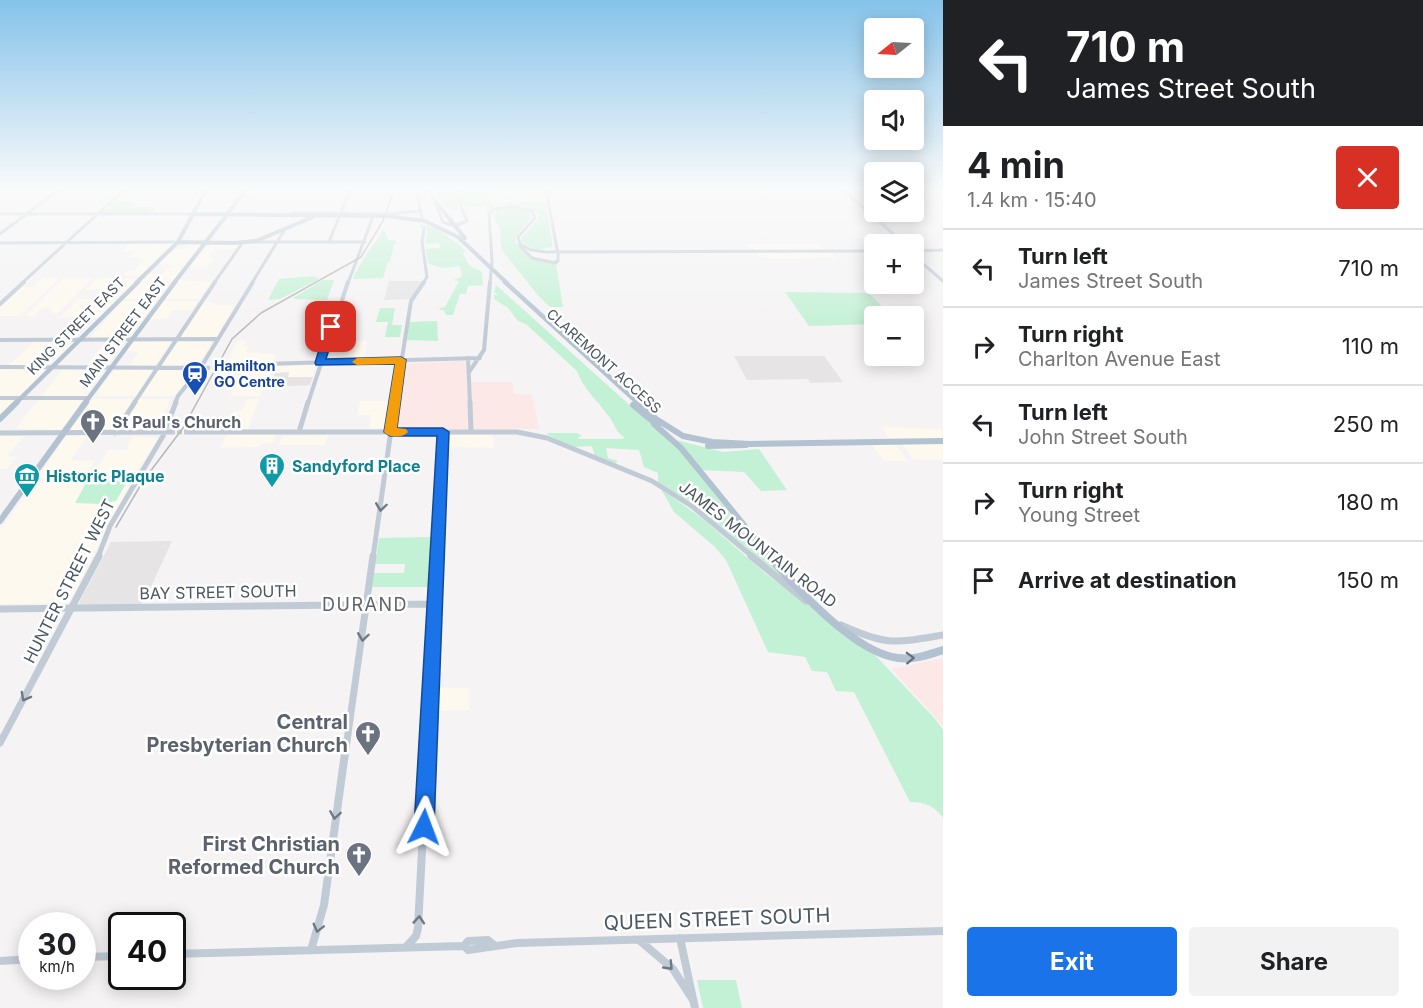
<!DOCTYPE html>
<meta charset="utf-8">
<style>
body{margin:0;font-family:Inter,sans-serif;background:#f2f2f2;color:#202124;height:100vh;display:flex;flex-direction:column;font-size:22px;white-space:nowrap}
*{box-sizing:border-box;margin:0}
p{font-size:20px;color:#757577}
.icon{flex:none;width:33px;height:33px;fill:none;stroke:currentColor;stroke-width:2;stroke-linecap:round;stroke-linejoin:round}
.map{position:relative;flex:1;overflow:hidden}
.drawer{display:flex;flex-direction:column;background:#fff;width:480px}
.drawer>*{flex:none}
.hud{background:#202124;color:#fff;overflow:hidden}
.needle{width:39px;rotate:252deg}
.controls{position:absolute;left:864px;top:18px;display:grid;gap:12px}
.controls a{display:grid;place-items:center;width:60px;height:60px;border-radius:6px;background:#fff;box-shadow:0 3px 15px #0003;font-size:30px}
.speed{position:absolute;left:18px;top:912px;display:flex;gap:12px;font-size:30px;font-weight:700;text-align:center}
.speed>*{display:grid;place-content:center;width:78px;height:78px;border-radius:50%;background:#fff;box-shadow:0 3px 15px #0003;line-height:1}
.speed small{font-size:15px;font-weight:400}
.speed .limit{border:3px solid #111;border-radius:9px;background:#fff;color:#111}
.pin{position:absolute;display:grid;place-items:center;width:51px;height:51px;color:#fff;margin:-26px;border-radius:12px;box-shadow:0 3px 9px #0006}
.me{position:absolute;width:66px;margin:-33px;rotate:3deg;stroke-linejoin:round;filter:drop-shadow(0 0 4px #0008)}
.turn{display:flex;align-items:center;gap:21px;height:126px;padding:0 24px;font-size:27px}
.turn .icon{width:78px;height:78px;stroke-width:2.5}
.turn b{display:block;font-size:42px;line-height:51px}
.round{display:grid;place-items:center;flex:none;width:63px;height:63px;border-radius:6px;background:#f2f2f2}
.overview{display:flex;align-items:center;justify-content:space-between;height:102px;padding:0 24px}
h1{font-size:36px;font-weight:700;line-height:45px}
.button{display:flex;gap:12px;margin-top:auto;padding:12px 24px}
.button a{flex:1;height:69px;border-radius:6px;background:#1a73e8;color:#fff;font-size:24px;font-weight:700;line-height:69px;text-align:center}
.button a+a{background:#f2f2f2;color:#202124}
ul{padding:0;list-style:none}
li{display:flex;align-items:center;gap:18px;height:78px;padding:0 24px;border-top:2px solid #e0e0e0}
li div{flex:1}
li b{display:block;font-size:22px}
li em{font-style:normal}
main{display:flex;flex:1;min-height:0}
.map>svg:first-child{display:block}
</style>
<main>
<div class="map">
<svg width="943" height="1008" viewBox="0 0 943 1008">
<rect width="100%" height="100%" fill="#f5f3f3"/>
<path fill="#fdf9ef" d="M174,243l-34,34 -17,-2 6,-5h5l11,-11 -15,-2 4,-5h-13l7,-8z
M189,243h14l-31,40 -30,-2 7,-7h13l9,-9 -13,-1 15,-15h11z
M209,243h31l-4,6h-21l-5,8 4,1 -7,10h-17z
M746,244h71l5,5 -72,1z
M756,252h75l7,6 -66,1 -12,-2z
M43,277l17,1 -40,38h-20v-8l22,-21h11z
M64,278h28l-34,35h-6l-1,-5h-9l-8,8h-9z
M97,278h23l19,1 -19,17 -17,1 5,-7h-22z
M179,280l32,1 1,1 -13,17h-34z
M140,282l30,3 -12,14h-33z
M78,299h42l-20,19 -39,-1z
M203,299l14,6h17l-18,33h-39z
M122,301h35l-30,38h-38z
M163,301h35l-7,9h-18l-6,9h-18z
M35,341h39l-25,24h-40z
M106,341h19l-17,24h-21z
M132,341h40l-17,24h-25l8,-13 -12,-1z
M176,341h37l-16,24h-36z
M238,341h8l-2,5 4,1 -2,5 30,3 -2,7 -49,2z
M330,341h37l-4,18 -39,2z
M316,365l-3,12h-26l1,-5 -13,1 3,-7z
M271,367l-11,29h-30l13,-28z
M0,369h46l-46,46z
M153,369l-17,27h-40l16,-24 4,-2z
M158,369l37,1 -21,26h-32z
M62,370h42l-43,60 -46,-1z
M93,399h40l-18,30 -45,1z
M139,399h31l-10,31 -40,-1z
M247,399h12l-11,30h-14l6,-15h-8l2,-3h8z
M360,401h30l-4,27 -17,1 2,-14h-14z
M882,427l61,2v9h-54z
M226,435h50l-3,8 -12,1 -2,3 -39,1z
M328,435l-3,10h-46l3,-9z
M450,435h41l2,1 1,12 -48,-1 1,-10z
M0,436h24l-17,20 9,1 -9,12h-7z
M66,436h22l-17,24 24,1 -10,16 -48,1z
M133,436l26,2 -27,40 -41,-1 17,-27h18z
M902,444h41v16h-29z
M872,445h24l12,16h-24z
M88,482l-12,19h40l11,-19 3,1 -61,120 -69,1v-74l35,-47z
M435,688h34v22l-34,1z"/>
<path fill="#e6e4e5" d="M389,281h32l2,1 -14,17 -25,1z
M734,356h90l19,26 -33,1 -2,-4 -61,1z
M289,372l-1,5h25l-3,8 -40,2 5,-14z
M172,541l-27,59 -5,5h-62l33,-63z"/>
<path fill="#fce8e6" d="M463,361l3,1 1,20h45l2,12 18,1 7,34h-137l-5,-2 7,-63z
M943,658v68l-51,-57z"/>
<path fill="#c3f1d5" d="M435,190h23v21c-15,-3 -18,-7 -23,-21z
M462,190h26l3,14 54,-3 8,46 -17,3 -15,-8 1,-5 16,-17v-6c-13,-12 -38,-13 -52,-2v-6l-21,1 -3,-4z
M114,201h23l-5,6h25l-7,6h-49z
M506,207h10l15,6v5l-15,18 -1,5 15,17 26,6 7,43h-13l-14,-14 -35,-44 -1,-20 -7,-14 4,-5z
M421,224l16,5 25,18 3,4 -2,3 7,12 12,6 1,13 -15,1 -2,8h-6l-7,21h-7l-2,-5h-5l1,-2 5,-1 14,-26 -6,-1 9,-3 -2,-11 -18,2 -14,-5 -2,-14 14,-1 -1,-5 -13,1 1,-14 -7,-2z
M384,229l4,11h7l1,4h-2l-4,18h-2l-5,16 -30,1c7,-19 21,-33 31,-50z
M313,276l6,3 -39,20 -12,1 11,-21z
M323,280h11l-7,20 -33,-1 -1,-1z
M496,285l187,168 67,87 51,55 -143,-113v-9l-14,-6 -5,-17 -33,-2 2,10 10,3 -3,3 -20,-7 -3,-11 -20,1 -24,-12 -1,-2h30l5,3 -4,1 1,2h44l1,-2c-8,-5 -9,-12 -14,-19 -11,-16 -27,-29 -33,-47l-51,-47 -8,-3 -10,-13 -14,-9v-4h4l-4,-3z
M785,292l84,1 22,23h-17v8l-65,2z
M380,308h15l-3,17h10l-2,12h-15l3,-15h-12z
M437,321l1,20 -31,-1 2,-18z
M676,440l47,12 36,-3 28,41 -26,1 -17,-19 -42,-2z
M100,480l27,2 -11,19 -18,3 -23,-1 11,-20z
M661,489l42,30 63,55 52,38 27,25 30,18 61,65 7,10v88c-8,-12 -18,-16 -33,-16l-56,-110 -18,-1 -9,-19 -15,-1 -7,-14 -37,-5 -42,-92 -11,-13 -41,-35z
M431,537l2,3 -2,47h-60l3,-14h30l1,-9h-30l4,-26z
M697,980h39l6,28h-39z"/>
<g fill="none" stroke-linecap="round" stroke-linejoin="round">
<path stroke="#caccce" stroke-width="4" stroke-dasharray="4 2" stroke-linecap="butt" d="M206,368l17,-1"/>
<path stroke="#caccce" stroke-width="5" stroke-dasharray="5 2" stroke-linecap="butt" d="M170,432h20"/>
<path stroke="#c1cbd6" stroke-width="3" d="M416,190l6,27
M430,190l13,32 12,4 12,-5 -7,-17 1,-14
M546,190l12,64v7l-5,2
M843,190l62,54
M292,213l90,1
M0,214h193
M389,214l32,-3
M0,234l58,-44
M329,242l21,-52
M0,243l178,-1
M520,244l11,6 15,2 328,-1
M520,246l12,12 24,5
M914,251l29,-1
M914,256l29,25
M22,283l102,-93
M214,283l29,-41h122
M252,283l33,-54
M348,283l26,-69
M423,283l4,-6 -5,-35 2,-13
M490,283l2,-22 -3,-47 3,-4 21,-4 19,5 3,7 -17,19 2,7"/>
<path stroke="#c1cbd6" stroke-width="4" d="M0,304l24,-22
M0,340l217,-1
M468,358l2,45
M224,365l256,-7
M0,367l206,1
M469,372l15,-22 6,-68
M0,398h89
M134,403l81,-121
M175,403l3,-7 23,-29 52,-85
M308,403l40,-121
M395,403l16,-102 13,-19"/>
<path stroke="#c1cbd6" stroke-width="5" d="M470,402l1,30
M190,432h327l30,6 105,43 41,26 60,50
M299,432l9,-30
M0,433l170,-1
M115,433l20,-31
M98,557l12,-31 53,-90 13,-34
M373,557l22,-155
M437,557l6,-125"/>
<path stroke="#c1cbd6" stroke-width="7" d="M751,556l55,45
M0,609l435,-5
M841,625c46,21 54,18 102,10
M0,743l99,-187
M345,755l28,-199
M427,755l10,-199"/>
<path stroke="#c1cbd6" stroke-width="8" d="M680,938l15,70
M639,940l34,29 20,31
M464,946l4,-5 20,-1 5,4
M406,947l10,-11 2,-8 9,-175
M311,950l13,-45 21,-152
M172,954l292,-8 4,4 49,-7 426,-12
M82,957l40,-1
M0,961l32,-2"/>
<path stroke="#b3c2d1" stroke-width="4" d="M435,201l30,37
M193,214l194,2 38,5 33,16 49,46
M178,242l56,1 22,-2 57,-24
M136,283l42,-41 28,-52
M174,283l72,-93"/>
<path stroke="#b3c2d1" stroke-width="4.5" d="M505,282l133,121
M16,403l122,-121
M85,403l90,-121"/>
<path stroke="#b3c2d1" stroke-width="6" d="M637,402l19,17 27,17 29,6 38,2 193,-3
M633,405l25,21
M0,419l17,-17
M654,424l27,24 89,109
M708,446l38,-1
M0,521l86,-119"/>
<path stroke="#b3c2d1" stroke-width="8" d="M769,556c27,32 86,97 129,102 16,2 30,-3 45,-8"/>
<path stroke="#b5b8bd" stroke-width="1.5" d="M116,527l27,-46 40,-53 49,-89 29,-26 100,-56 22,-36 11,-31"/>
</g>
<defs><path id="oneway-chevron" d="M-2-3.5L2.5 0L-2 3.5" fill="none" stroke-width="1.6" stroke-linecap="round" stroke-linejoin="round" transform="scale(1.5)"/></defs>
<g stroke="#6e7984">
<use href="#oneway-chevron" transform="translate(381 507) rotate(98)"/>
<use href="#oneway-chevron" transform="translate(363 637) rotate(98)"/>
<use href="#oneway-chevron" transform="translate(25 697) rotate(118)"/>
<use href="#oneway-chevron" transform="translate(335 815) rotate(99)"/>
<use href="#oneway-chevron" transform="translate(419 920) rotate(-86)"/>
<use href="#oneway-chevron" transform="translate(318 928) rotate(104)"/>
<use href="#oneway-chevron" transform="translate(669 966) rotate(46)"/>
</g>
<use stroke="#64717d" href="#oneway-chevron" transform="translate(910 658) rotate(-2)"/>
<linearGradient id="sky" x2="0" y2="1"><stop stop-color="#85c3ea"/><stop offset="0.57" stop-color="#fafafa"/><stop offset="1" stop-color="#fafafa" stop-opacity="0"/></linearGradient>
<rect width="943" height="331" fill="url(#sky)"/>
<path fill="#1a73e8" stroke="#114b97" stroke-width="1.5" d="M331,324l5,3 -10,32 75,-2 5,3 -9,68h46l6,4 -15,395 -3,7 -7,3 -7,-3 -3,-7 23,-391h-47l-6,-4 11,-68 -79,1 -1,-2 11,-36z"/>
<path fill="#f59e0b" d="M401,357l5,3 -9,68 9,1 2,3c-5,6 -19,6 -24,0l11,-68 -38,1 -5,-3 5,-4z"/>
<defs>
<symbol id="station-pin" viewBox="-11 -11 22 30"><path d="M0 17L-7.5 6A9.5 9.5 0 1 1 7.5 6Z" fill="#1a4fb4" stroke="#fff"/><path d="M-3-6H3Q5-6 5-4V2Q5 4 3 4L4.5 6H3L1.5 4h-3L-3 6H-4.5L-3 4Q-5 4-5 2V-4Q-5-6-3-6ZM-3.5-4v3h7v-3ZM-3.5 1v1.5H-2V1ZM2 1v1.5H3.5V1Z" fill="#fff"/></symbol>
<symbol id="church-pin" viewBox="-11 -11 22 30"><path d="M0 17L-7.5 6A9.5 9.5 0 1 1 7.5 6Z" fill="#6b7280" stroke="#fff"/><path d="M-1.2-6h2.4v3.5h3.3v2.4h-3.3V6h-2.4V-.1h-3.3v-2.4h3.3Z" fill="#fff"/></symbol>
<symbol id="building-pin" viewBox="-11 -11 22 30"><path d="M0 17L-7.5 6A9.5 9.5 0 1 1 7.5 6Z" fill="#0f9aa8" stroke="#fff"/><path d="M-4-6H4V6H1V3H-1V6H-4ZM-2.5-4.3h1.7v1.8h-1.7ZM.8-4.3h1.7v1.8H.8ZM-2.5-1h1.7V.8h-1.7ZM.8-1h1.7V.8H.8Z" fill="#fff"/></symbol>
<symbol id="museum-pin" viewBox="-11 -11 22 30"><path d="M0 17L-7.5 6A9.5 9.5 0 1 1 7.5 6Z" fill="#0f9aa8" stroke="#fff"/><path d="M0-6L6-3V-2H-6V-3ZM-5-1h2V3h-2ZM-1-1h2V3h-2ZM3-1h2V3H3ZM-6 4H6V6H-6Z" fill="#fff"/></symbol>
</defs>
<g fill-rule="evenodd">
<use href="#station-pin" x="180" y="359" width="30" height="40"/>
<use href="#church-pin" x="78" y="407" width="30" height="40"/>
<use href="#building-pin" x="257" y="451" width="30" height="40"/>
<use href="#museum-pin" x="12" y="461" width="30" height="40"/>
<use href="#church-pin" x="353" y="719" width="30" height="40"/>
<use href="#church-pin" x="344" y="840" width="30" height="40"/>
</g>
<g text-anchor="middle" stroke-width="5" stroke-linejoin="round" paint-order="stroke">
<g font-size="14" fill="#4a5661" stroke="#fff">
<text transform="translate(76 326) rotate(-45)" y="5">KING STREET EAST</text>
<text transform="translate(123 332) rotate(-53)" y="5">MAIN STREET EAST</text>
<text transform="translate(604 361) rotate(42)" y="5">CLAREMONT ACCESS</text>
</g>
<g font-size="14" font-weight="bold" fill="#164399" stroke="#fff" text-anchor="start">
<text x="214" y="371">Hamilton<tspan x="214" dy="16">GO Centre</tspan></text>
</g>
<g font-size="16" font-weight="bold" fill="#5b616d" stroke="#fff" text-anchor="start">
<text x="112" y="428">St Paul's Church</text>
</g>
<g font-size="16" font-weight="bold" fill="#0d838f" stroke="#fff" text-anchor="start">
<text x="292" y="472">Sandyford Place</text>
<text x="46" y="482">Historic Plaque</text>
</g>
<g font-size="16" fill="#4a5661" stroke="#fff">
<text transform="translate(758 544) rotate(38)" y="6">JAMES MOUNTAIN ROAD</text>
<text transform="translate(69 581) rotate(-63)" y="6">HUNTER STREET WEST</text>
<text transform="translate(218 592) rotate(-1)" y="6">BAY STREET SOUTH</text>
</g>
<g font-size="18" letter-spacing="1.5" fill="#5f6368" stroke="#fff">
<text x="365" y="611">DURAND</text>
</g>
<g font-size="20" font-weight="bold" fill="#5b616d" stroke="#fff" text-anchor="end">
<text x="348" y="729">Central<tspan x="348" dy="23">Presbyterian Church</tspan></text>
<text x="340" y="851">First Christian<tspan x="340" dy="23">Reformed Church</tspan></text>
</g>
<g font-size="20" fill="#4a5661" stroke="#fff">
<text transform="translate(717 919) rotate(-2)" y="7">QUEEN STREET SOUTH</text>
</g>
</g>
</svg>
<div class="controls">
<a><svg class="needle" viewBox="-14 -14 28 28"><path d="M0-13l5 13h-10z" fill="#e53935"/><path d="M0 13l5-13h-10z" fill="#757577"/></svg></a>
<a><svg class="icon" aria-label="sound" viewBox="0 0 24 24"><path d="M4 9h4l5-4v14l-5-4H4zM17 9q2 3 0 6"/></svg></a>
<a><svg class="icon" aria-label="layers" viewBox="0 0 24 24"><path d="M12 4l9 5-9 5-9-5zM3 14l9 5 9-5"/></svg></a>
<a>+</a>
<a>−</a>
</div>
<div class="speed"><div>30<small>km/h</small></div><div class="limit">40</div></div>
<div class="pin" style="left:331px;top:327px;background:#d93025"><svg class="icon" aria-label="arrive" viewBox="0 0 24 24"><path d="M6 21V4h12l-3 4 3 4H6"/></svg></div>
<svg class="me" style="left:424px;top:827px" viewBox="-20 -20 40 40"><path d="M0-17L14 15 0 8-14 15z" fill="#1a73e8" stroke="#fff" stroke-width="4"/></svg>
</div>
<section class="drawer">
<div class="hud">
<div class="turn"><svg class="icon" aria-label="left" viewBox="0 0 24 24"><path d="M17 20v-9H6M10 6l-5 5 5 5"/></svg><div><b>710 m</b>James Street South</div></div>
</div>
<div class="overview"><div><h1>4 min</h1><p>1.4 km · 15:40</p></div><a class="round" style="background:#d93025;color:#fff"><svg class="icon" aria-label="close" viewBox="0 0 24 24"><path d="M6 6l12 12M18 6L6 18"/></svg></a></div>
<ul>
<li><svg class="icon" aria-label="left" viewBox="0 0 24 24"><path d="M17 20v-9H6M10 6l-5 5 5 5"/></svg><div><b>Turn left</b><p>James Street South</p></div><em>710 m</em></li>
<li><svg class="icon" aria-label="right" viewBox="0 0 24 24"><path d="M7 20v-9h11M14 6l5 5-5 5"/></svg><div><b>Turn right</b><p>Charlton Avenue East</p></div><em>110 m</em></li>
<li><svg class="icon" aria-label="left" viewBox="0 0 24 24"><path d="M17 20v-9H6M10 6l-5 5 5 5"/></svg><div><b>Turn left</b><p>John Street South</p></div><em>250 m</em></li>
<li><svg class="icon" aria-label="right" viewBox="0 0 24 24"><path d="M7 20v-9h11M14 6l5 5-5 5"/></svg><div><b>Turn right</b><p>Young Street</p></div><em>180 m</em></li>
<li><svg class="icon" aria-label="arrive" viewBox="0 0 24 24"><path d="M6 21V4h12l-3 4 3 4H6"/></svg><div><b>Arrive at destination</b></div><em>150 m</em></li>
</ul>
<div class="button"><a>Exit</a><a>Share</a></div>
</section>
</main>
